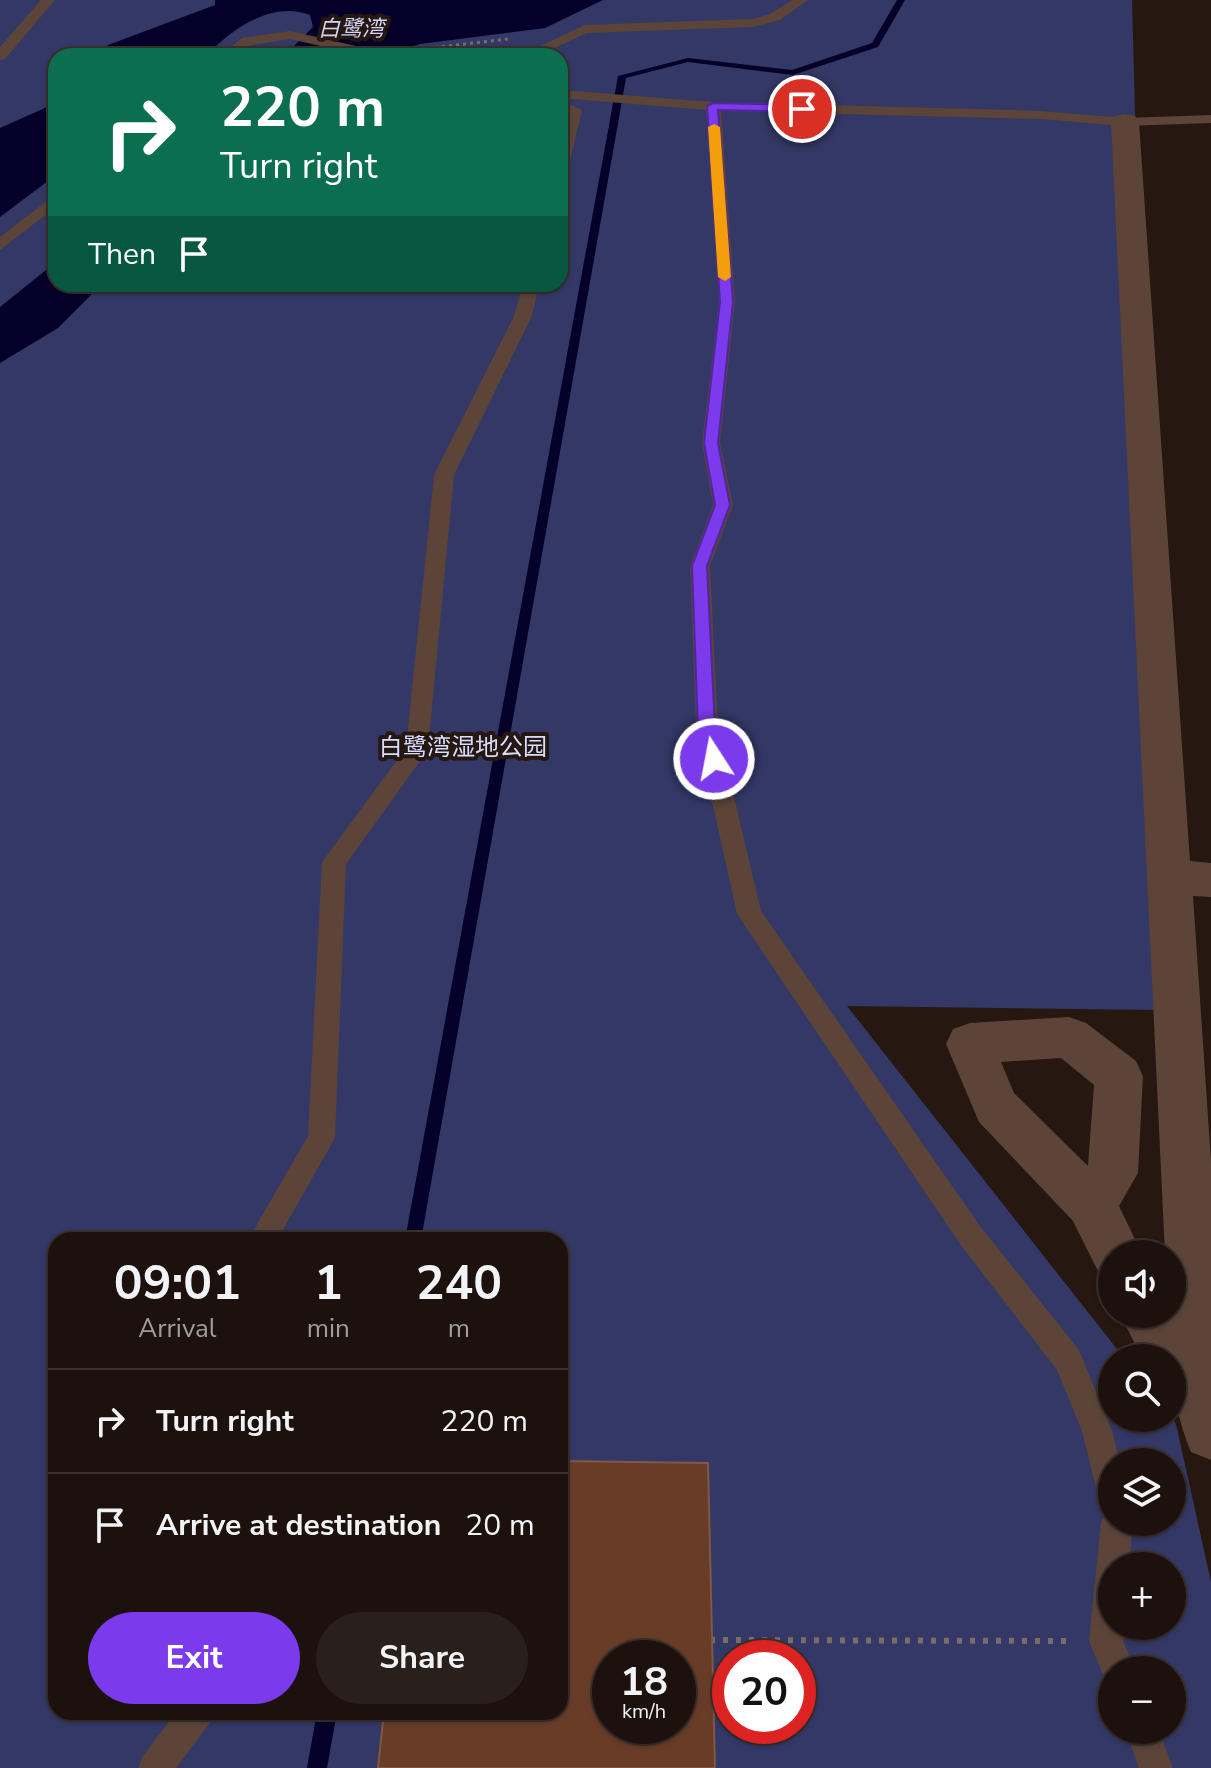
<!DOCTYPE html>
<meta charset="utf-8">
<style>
body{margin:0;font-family:"Nunito Sans","Noto Sans SC",sans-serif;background:#291f1b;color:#f1f3f6;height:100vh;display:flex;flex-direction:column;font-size:30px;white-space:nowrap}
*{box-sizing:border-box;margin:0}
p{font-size:26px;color:#a09d9d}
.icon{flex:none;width:44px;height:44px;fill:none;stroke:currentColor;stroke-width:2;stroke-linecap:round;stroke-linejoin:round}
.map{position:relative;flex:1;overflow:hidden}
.side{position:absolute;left:48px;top:1232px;width:520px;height:488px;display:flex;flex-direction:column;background:#1c110d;border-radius:24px;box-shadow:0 2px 6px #0004,0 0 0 2px #3a312e}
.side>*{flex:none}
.guide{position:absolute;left:48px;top:48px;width:520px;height:244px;border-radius:24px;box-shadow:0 2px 6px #0004,0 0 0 2px #3a312e;background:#0b6e4f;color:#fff;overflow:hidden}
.fabs{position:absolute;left:1098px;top:1240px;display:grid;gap:16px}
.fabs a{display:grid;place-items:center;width:88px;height:88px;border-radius:50%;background:#1c110d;box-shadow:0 2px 6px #0004,0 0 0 2px #3a312e;font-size:40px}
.speed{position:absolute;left:592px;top:1640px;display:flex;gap:16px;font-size:40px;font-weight:700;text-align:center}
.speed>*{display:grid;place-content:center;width:104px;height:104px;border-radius:50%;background:#1c110d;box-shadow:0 2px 6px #0004,0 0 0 2px #3a312e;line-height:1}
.speed small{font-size:20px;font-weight:400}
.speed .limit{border:12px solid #d22;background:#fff;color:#111}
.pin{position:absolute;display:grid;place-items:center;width:68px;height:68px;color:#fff;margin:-34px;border:4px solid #fff;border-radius:50%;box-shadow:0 2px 8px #0007}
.me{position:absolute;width:88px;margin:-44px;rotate:349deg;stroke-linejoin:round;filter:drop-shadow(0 0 6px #0008)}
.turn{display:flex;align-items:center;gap:28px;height:168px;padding:0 40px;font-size:36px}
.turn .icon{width:104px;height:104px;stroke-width:2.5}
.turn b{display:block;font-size:56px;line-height:68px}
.then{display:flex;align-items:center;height:76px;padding:0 40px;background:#0003;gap:16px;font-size:30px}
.eta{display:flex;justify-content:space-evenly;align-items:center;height:136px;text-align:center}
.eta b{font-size:48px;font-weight:700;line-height:56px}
.cta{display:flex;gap:16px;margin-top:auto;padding:16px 40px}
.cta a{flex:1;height:92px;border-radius:48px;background:#7c3aed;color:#fff;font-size:32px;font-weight:700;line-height:92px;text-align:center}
.cta a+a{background:#291f1b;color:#f1f3f6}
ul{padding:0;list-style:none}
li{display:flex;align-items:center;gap:24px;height:104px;padding:0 40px;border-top:2px solid #3a312e}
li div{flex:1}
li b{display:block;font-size:30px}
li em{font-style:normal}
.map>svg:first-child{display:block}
</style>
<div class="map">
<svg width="1211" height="1768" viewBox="0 0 1211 1768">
<rect width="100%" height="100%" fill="#261711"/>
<path fill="#333866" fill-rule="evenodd" d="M0,0h1132l27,1010 -312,-4 277,352h-12v60h60l4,6 35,158v186h-1211zM56,56h504v228h-504zM56,1240h504v472h-504zM1112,1462h60v60h-60zM1112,1566h60v60h-60zM610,1658h68v68h-68zM730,1658h68v68h-68zM1112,1670h60v60h-60z"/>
<path fill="#050029" d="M215,0h388l-58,28 -125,16 -40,12h-96l29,-29 -3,-12c-39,-15 -79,15 -104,41h-107l9,-11 107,-40z
M56,103v72l-56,42v-89z
M56,262v22h46l-44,44 -58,35v-56z"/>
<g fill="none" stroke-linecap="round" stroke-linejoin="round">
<path fill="#050029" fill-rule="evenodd" d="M897,0h8l-27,47 -85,28 -105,-13 -62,16 -205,1162h-16l213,-1164 70,-18 104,12 80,-27z
M317,1712h20l-10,56h-20z"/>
<path stroke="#7a6d68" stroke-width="3" stroke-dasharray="3 4" stroke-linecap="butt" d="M416,56l22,-9 70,-8"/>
<path stroke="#7a6d68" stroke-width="6" stroke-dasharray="5 8" stroke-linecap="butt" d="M710,1640l359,1"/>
<path fill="#5c4439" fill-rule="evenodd" d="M41,0h14l-50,59 -5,1v-13z
M792,0h16l-28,20 -27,7 -166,6 -50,23h-18l66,-31 168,-6 17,-5z
M290,31l97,22 2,3h-25l-74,-17 -39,6 -15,11h-16l22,-18z
M560,90l153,12 328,9 84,7 86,-3v8l-86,3 -84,-7 -320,-8 14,191 -15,141 13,62 -23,61 8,163 43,182 219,315 99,124 33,81 8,31h-8v60h21l-4,44h-17v60h12l-1,15 12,29h-23v14l-6,-2 -17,-41 12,-119 6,-12 -6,-2 -19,-77 -25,-61 -97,-126 -223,-330 -41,-185 -6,-163 23,-61 -11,-62 17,-141 -13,-192 -146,-12z
M560,100l22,10 -14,59 -8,5v-35l7,-27 -7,-3z
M56,194v13l-56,43v-13z
M523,284h16l-7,32 -78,159 -26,275 -82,114 -11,274 -58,102h-29l60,-104 14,-274 84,-114 28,-273 80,-159z
M176,1712h38l-5,12 -33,44h-38l5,-12z
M1125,1730h34l14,38h-34z"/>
<path fill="#5c4439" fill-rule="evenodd" d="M1125,114l10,2 4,6 51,739 21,2v34l-18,-1 18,265v299l-20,-8c-13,-32 -19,-60 -19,-94h-30l-22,-44h52v-60h-7l-54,-1132 4,-6z
M1069,1017l17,6 50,38 7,15 -5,97 -19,33 23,48h-30v23l-14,-6 -25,-50 -94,-99 -33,-78 7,-15 17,-6zM1061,1058l33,27 -6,81 -74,-73 -13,-31z"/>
</g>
<path fill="#3c1707" d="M560,80h4l1,7 -5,1z"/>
<path fill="#693c28" stroke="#805847" stroke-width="2" fill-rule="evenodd" d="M560,1461l148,2 7,305h-337l6,-56h176zM610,1658h68v68h-68z"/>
<path fill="#7c3aed" stroke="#51269a" stroke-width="2" d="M713,103l89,2 6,4 -6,3 -84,-2 15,192 -15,141 12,62 -23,61 8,163 8,30 -9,7 -9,-7 -7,-30 -6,-163 23,-61 -11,-62 16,-141 -13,-196z"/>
<path fill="#f59e0b" d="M714,124l6,3 11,150 -6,4 -7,-4 -10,-150z"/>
<g text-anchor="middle" stroke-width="8" stroke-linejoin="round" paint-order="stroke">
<g font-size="22" font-style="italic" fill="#d0d5f7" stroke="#261711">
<text x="351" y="36">白鹭湾</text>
</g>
<g font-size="24" fill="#d7ddff" stroke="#261711">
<text x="463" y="755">白鹭湾湿地公园</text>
</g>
</g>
</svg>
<div class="fabs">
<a><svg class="icon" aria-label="sound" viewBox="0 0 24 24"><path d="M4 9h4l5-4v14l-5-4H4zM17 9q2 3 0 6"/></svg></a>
<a><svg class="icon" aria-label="search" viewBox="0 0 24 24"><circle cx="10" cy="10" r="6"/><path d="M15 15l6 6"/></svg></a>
<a><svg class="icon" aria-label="layers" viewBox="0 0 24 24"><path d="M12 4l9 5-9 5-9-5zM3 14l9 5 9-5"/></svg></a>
<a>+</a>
<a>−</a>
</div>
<div class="speed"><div>18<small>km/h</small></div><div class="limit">20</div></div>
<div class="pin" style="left:802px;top:109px;background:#d93025"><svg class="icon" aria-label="arrive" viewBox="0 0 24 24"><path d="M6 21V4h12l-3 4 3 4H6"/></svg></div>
<svg class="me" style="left:714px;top:759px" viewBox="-20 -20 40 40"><circle r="17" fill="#7c3aed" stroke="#fff" stroke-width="3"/><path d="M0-11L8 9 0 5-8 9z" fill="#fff"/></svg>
<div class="guide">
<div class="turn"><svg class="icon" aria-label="right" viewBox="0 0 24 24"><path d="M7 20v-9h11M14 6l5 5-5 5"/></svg><div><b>220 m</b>Turn right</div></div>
<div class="then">Then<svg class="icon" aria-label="arrive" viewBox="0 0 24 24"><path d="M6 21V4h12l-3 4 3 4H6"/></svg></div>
</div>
<section class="side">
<div class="eta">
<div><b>09:01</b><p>Arrival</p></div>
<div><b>1</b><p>min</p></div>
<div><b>240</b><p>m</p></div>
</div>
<ul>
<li><svg class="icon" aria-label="right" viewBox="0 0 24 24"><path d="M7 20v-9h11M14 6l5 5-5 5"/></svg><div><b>Turn right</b></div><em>220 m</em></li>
<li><svg class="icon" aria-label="arrive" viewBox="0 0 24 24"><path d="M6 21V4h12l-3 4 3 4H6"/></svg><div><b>Arrive at destination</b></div><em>20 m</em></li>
</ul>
<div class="cta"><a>Exit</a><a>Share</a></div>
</section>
</div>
